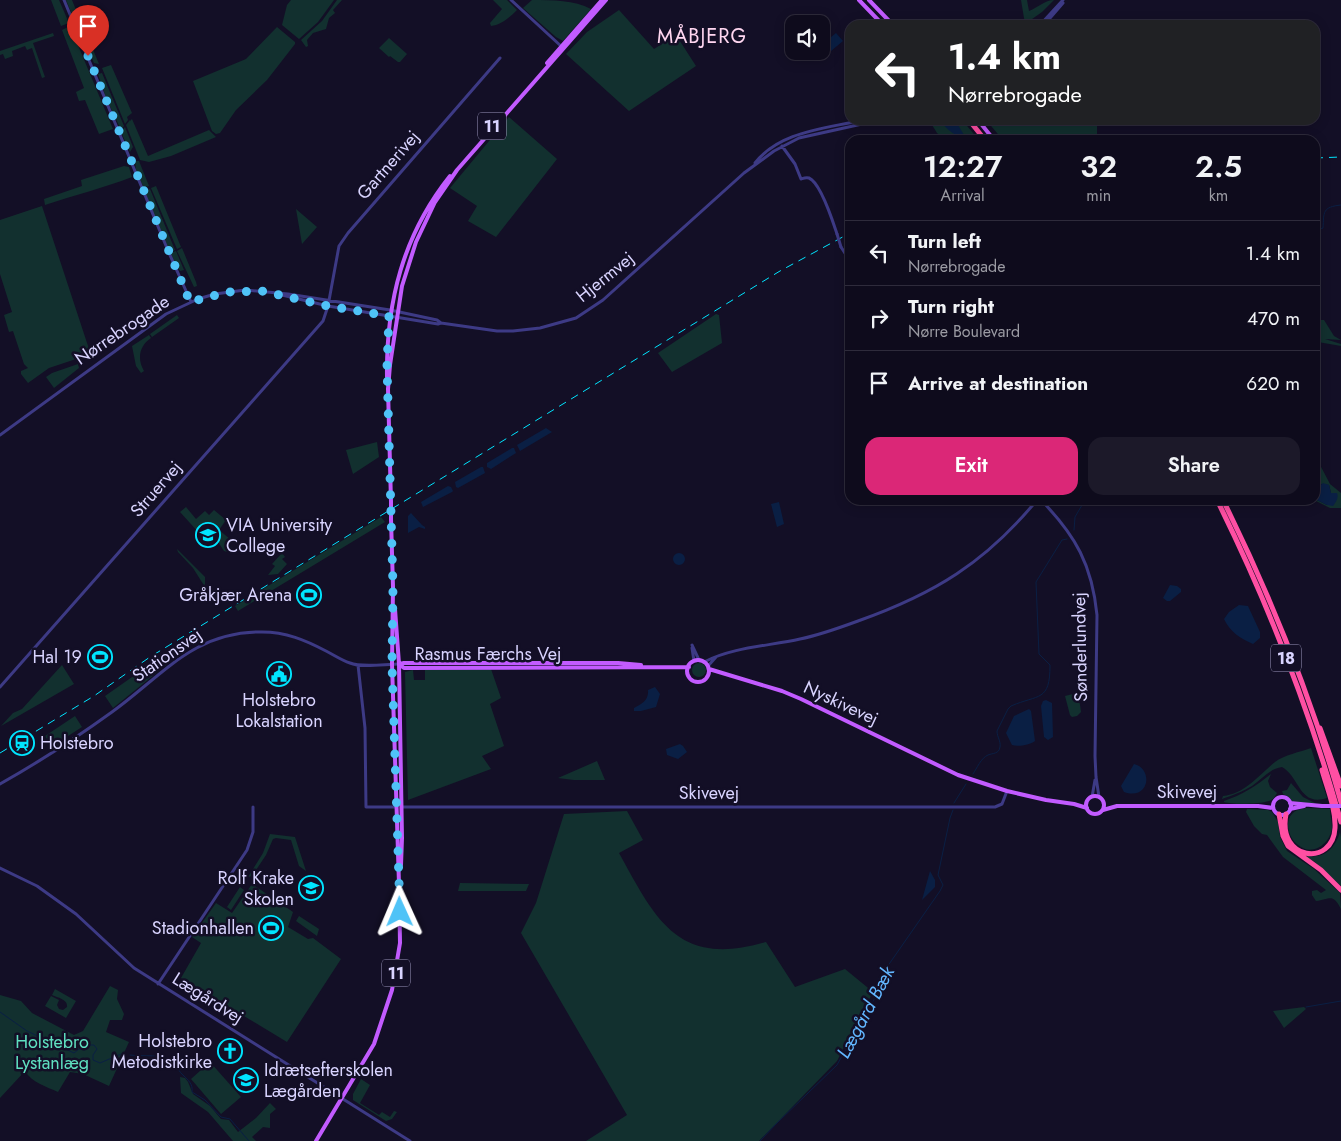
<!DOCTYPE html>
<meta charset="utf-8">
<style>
body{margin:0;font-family:Jost,sans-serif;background:#1c1929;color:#f1f3f6;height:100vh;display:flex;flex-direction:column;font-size:19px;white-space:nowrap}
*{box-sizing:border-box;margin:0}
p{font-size:16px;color:#9b9ba3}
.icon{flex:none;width:28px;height:28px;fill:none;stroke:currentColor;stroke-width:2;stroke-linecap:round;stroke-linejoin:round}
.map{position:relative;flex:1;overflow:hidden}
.drawer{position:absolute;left:845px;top:135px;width:475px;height:370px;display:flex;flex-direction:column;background:#0e0b1c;border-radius:15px;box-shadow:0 2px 12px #0003,0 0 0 1px #2e2b3b}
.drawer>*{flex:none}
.banner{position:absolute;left:845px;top:20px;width:475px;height:105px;border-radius:15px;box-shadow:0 2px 12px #0003,0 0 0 1px #2e2b3b;background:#202124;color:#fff;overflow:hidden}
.controls{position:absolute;left:785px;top:15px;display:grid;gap:10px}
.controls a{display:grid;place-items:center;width:45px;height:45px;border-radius:10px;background:#0e0b1c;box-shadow:0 2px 12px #0003,0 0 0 1px #2e2b3b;font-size:25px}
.pin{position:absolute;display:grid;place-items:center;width:42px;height:42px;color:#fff;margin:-51px -21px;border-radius:50% 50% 50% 0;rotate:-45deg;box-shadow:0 0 5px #0007}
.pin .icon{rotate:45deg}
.me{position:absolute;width:55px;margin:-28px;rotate:359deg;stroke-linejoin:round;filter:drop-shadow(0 0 4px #0008)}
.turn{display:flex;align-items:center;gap:18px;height:105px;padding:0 20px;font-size:22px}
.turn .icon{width:65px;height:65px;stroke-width:2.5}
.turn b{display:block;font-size:35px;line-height:42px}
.eta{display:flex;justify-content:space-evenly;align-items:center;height:85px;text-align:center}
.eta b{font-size:30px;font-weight:600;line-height:35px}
.primary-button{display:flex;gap:10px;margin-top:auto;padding:10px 20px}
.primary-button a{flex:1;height:58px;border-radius:15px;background:#db2777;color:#fff;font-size:20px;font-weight:600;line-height:58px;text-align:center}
.primary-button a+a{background:#1c1929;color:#f1f3f6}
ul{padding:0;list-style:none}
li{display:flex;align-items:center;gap:15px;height:65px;padding:0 20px;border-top:1px solid #2e2b3b}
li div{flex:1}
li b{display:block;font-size:19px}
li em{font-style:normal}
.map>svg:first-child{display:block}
</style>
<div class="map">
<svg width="1341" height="1141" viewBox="0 0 1341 1141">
<rect width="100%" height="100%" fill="#130f26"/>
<path fill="#12302f" d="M51,0h8l10,23 -8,3z
M66,0h6l11,27 -5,2z
M291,0h43l-16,22 -19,17 -17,-14 5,-20z
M337,0h5l-9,10 2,3 -6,5 -3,11 -13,4 -6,7 1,6 -2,1 -5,-7 21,-19z
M493,0h14l10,10c-7,7 -16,15 -26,16l-1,-3 12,-14z
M532,0c21,0 42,0 59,9l-28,32 -7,-4 -33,-29z
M1021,0h6l2,11c8,-3 16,-11 25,-11l-12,12 -17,12z
M619,10l35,39 22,-14 20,31 -67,45 -63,-57 21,-22z
M70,26l43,103 -14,5 -14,-34 -6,1 -3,-9 8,-4 -22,-58z
M277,27l18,15v2l-28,36 -31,30 -16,23 -4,1 -4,-3 -19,-50 53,-22z
M84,28l15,36 -5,-1 -15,-32z
M53,33l1,3 -21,7 12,34 -3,1 -10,-30 -5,2 -2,-4 -13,5 1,5 -8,3 -2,-5 -3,1v-4z
M389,38l18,16 -7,8h-2l-8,-6 -1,1 -10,-9z
M111,65l21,48 -5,4 1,3 -3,4 -23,-56z
M102,73l22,53 -3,4 -15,-32 -8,-24z
M509,117l48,42 -61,78 -28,-16 9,-15 -27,-18z
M132,119l16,37 61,-26 7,7 -45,19 -22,6 -9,-2 -14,-35 4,-5v1z
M929,120h33l17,20h-34l-8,-7z
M986,120h111v20h-94z
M125,127l8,20 -3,5 -9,-20z
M135,161h4l10,25 -4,1 -2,-1 -7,-16z
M124,166l5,1 3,10c-28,11 -58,18 -87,28l-1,-6 38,-13 -1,-6z
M156,186l25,61 -4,2 -26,-61z
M150,189l25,61 -5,2 -25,-59 2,-3z
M42,206l48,146 -2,3 -39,13 -21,15 -7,-9v-3l7,-3 -4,-4 -11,-33 -4,1 -5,-17 8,-3 -12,-38v-54z
M296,209l21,18 -15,17z
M182,248l14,34 1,4 -3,1 -17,-36z
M176,251l8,19 -4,1 -10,-18z
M716,314l3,1 3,28 -50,29 -14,-19z
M177,315l2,3 -27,19 -2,-3z
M1321,320h3l10,16 7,4 -16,-1 16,5v2l-23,-4 -3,-3v-15z
M149,335l2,3c-12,8 -14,21 -7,33l-3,2 -5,-7 -4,-20z
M78,364l1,4 -25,20 -8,-11 6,-4z
M377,442l2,15 -26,17 -7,-24z
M1319,463l11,21 11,9v15h-11l-16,-8 1,-1 12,6 7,-11 -3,-1 -2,-8 -8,-1 -6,6 2,-7 -2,-2v-3l6,-8 -1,-3 -5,-1z
M186,507l10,12 9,-8 4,4 5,-5 12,10 -7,10 11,9 -3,4 10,9 -3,2 -10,-3 -19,-29 -5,3 3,6 -3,3 -20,-22z
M381,517l4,5 -147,89 -3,-5z
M177,549l28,28v10l-12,-19 -15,-16z
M282,553l3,4 -3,2 5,5 -9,10 -10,1 7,-9 -3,-2z
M192,635l4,6 -83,67 -8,-12z
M692 670a7 7 0 1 1 14 0a7 7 0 1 1-14 0Z
M62,665l12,19 -73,42 12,-13 9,-4z
M491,669l10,29 -11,6 14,42 -22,10 9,13 -83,31 -3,-128 8,-2 1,10h11v-10z
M1073,694c7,4 7,11 8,18l-4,4 -5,1 -2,-2 -5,-19z
M75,716l7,11 -31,20 -6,-11z
M1311,748l16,50c-28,9 -27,-21 -45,-31 -13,2 -20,12 -30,19 -10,6 -19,9 -30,13l1,-3c22,-2 36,-21 52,-34 9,-7 25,-10 36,-14z
M597,761l8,19h-31l-16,-2z
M1271,774l-3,7 2,6 7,6c-2,4 -4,7 -8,8 -9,3 -36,4 -45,1v-1c18,-6 32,-15 47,-27z
M1291,783l12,14 14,7 -25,-3 -5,-5 -4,-2 -1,-3 5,-1z
M1306,808l24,1c0,6 2,13 2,19 -2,16 -20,29 -34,17 -9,-6 -14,-23 -6,-31 3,-4 9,-5 14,-6z
M1247,809l21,1 4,2 6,10 2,15 7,14 27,18 26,24 1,16c-8,-16 -11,-10 -25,-8l-4,-6v-4l5,-1 4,3 5,-3 -43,-33 -16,-22 -5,-1 -8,-8 -8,-14z
M627,811l16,29 -24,13c37,67 59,115 147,89l29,45 50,-18 28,23 -36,69 -78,80h-173l41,-26 -106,-182 15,-30 28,-89z
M1340,832l1,5v49l-26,-24 -13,-7c19,5 32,-3 38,-23z
M270,834l25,3 11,34 -7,-5 -8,-26 -15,-2 -3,1 -7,16 -14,21 -4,1 15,-24z
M460,883l69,1 -3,7h-68z
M252,884l41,28 -5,15 20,12 5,-1 28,21 -54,83 -106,-64 20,-35 -9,-6 24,-34 16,10z
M240,887l4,3 -13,20 -4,-3z
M299,916l20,13 -2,7 -21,-15z
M110,986l8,4 -1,9 7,15 -2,6h-12l-4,12 23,10 -20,44 -26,-12 -13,-2 -12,20c-11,-5 -27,-10 -33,-21l-25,27v-103l21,6 11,12 42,22 9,-4z
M55,989l21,12 -10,17 -21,-12 6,-10 8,4 -2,5 2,4 4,1 4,-3c1,-8 -9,-9 -15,-12z
M1304,1007l2,2 -22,19 -11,-17z
M210,1062l31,35 -20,17 -30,-35z
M180,1077l5,1 3,4 5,12 17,12 11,13 8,1 9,12 18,-14 14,-15 6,6 -6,5v14l-7,-1 -11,10 4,4h-23l-25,-29 -27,-19z
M361,1079l9,6 -10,18 19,12 3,-3 8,5 4,-6 3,1 -5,7 -6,2 -33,-21v-6z"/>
<path fill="#0a1f44" d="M836,33l7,8 -12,10 -6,-7v-2z
M938,120h17l9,15 -2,2c-9,-1 -17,-11 -24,-17z
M546,428l6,4 -32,19 -3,-6z
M512,448h2l2,5 -25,16 -4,-2v-4z
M481,467h2l2,6 -27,15 -2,-1 -1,-5z
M1323,483l6,2 2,8h6c2,5 -1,9 -4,13l-6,-1 -12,-6v-9z
M448,486l3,1 2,4 -1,1 -29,15 -2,-5z
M779,502l5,22 -7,3 -6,-23z
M411,513l11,12 3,2v2l-6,-2 -11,6v-17z
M673 559a6 6 0 1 1 12 0a6 6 0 1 1-12 0Z
M1170,585l7,1 4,3v3l-11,9h-3l-4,-3z
M1239,605l9,1 12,26v6l-7,6c-13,-6 -23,-12 -29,-25l5,-7z
M655,687l5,7 -4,13 -15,4h-7v-3c8,-4 15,-8 14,-18z
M1046,700l6,3 1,34 -5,3 -4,-3 -3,-31 2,-5z
M1029,709l2,2 4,30c-5,4 -17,6 -23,4l-6,-12 8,-17z
M680,744l3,2 4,6 -9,7 -11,-4 -1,-6z
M1134,764c20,5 15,37 -10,28l-3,-6z
M930,871l5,9v7l-13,13z"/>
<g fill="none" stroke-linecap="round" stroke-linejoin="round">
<path stroke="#0a1f44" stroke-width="1" d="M1315,231l8,-3c1,-16 -1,-21 18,-23
M1074,530l1,-13 10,-17
M973,774c4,-6 8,-16 15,-19 5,-2 11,-1 12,-8 1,-6 -3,-10 -3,-16l11,-22 3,-3c28,-12 39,-4 39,-41l-11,-11 -3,-72 26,-42 5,-1
M954,803l12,-19
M1306,1007l35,-6
M0,1012l27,19 47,22 5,-4 6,1 5,-5h4l3,4 -4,6v5l7,3 21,-9
M22,1041h4
M130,1055c13,2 33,-2 43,7 4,4 6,10 10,13 6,6 10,9 9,17l13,8 16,17 9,2 19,22
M760,1141l18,-19 59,-57 39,-69 2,-16 62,-89 3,-6 -5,-10 12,-57 3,-8"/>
<path stroke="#3d3a85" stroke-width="3" d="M64,0l105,253 22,49
M511,0l51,47
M1040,25l23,-25
M1044,25l19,-22
M782,146l13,18 6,15c3,-1 5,-2 8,-1 12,5 24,44 28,56
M755,163c25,-32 70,-34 107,-43
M841,247l9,14
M282,295l46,11 110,18 3,-1
M0,435l166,-121 32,-15 17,-5 30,-4 43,4 102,16 47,10 4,3 56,8h16l27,-3 36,-10 27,-18 141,-127 30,-22 25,-13 81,-18
M1041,500c35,36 51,65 56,115l-2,141 1,21 3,20
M692,645l7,15
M692,648l2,13
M704,662c29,-15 65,-16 96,-23 20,-4 39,-11 58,-18 76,-27 127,-58 179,-121
M358,665l7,63 1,79h30
M708,666l8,-9
M0,687l323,-366 5,-15 11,-60 9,-13 152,-175
M0,784c39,-22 76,-46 112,-72 50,-36 82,-81 150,-80 24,0 43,8 64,19 8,4 15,9 24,12 12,5 35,1 49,1
M1092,797l3,-17
M402,807h593l7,-3 5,-13
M0,868l37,18 39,28 58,54 276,173
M158,984l89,-134 6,-18v-25"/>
<path stroke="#c25bff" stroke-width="4" d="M859,0l24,25
M869,0l24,25
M547,63l55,-63
M978,120l16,20
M387,377c-1,-75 16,-142 63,-201
M391,502l-3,-113 2,-24 12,-79 14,-44 19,-40 22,-32 149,-170
M395,609l4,55 3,174 -1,27
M687 671a11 11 0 1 1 22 0a11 11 0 1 1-22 0Z
M399,664l5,4 285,-1
M399,664l5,-1h214l23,2
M709,669l73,22 19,8 157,76 49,16 39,9 28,4 13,4
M1086 805a9 9 0 1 1 18 0a9 9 0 1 1-18 0Z
M1273 806a9 9 0 1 1 18 0a9 9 0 1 1-18 0Z
M1290,803l32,3
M1290,809l14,-3
M1103,810l14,-4h141l15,2
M316,1141l58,-97 18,-54 8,-47 -1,-59 -7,-220 1,-77 -2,-68"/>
<path stroke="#ff4fa3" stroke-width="5" d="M969,120l16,20
M1217,500c51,103 93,211 124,322
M1223,500c48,97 89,199 118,302
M1320,728l21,58
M1279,814l4,22 5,10 33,24 20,20
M1286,814c-9,47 47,53 49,14 1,-19 -8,-40 -13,-58"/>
<path stroke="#00e5ff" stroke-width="1" stroke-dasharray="8 6" stroke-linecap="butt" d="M1315,158l26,-1
M0,753l94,-57 56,-39 630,-386 70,-38"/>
<path stroke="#3d3a85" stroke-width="3" d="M837,234l4,13"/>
<path stroke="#c25bff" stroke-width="4" d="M391,502v17
M1322,806h19"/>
</g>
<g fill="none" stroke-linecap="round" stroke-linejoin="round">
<path stroke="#4fc3f7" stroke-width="9" stroke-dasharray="0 16.2" d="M88,56l102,246 38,-10 34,-1 66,15 61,10 -2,50 6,221 -1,77 8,248"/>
</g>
<defs>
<symbol id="university-ring" viewBox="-11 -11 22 22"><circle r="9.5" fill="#130f26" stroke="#00e5ff" stroke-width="1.5"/><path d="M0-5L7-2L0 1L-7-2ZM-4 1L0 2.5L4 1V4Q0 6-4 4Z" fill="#00e5ff"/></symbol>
<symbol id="stadium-ring" viewBox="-11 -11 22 22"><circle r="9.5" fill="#130f26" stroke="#00e5ff" stroke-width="1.5"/><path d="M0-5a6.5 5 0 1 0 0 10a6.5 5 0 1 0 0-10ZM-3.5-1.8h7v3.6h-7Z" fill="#00e5ff"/></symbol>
<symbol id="civic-ring" viewBox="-11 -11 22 22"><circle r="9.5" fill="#130f26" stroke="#00e5ff" stroke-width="1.5"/><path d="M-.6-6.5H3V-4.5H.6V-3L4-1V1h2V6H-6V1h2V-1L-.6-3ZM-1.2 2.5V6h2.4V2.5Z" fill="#00e5ff"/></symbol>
<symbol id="station-ring" viewBox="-11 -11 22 22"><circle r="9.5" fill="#130f26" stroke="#00e5ff" stroke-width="1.5"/><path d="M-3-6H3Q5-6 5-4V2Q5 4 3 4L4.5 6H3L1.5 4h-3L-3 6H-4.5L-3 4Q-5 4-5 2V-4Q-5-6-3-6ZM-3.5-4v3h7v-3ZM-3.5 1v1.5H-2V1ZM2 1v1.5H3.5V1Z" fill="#00e5ff"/></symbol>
<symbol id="school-ring" viewBox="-11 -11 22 22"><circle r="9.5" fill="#130f26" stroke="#00e5ff" stroke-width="1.5"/><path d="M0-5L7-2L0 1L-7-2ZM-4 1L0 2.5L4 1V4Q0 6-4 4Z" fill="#00e5ff"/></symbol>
<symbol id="church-ring" viewBox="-11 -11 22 22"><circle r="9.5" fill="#130f26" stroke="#00e5ff" stroke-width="1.5"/><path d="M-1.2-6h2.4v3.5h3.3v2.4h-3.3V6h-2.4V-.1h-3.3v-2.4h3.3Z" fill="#00e5ff"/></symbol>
</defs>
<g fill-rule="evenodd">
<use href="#university-ring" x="194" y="521" width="28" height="28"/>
<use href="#stadium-ring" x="295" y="581" width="28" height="28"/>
<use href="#stadium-ring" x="86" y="643" width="28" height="28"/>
<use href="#civic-ring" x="265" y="660" width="28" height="28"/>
<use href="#station-ring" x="8" y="729" width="28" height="28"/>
<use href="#school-ring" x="297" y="874" width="28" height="28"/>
<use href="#stadium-ring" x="257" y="914" width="28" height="28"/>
<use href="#church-ring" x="216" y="1037" width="28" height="28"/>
<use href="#school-ring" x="232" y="1066" width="28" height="28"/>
</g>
<g text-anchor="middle" stroke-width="5" stroke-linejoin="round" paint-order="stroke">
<g fill="#130f26" stroke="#9e99be" stroke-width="1">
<rect x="478" y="112.5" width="28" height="27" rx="4"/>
<rect x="1271" y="644.5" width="30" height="27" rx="4"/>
<rect x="382" y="959.5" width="28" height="27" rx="4"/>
</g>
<g font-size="16" font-weight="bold" fill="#d9d4ff">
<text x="492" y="132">11</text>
<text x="1286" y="664">18</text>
<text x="396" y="979">11</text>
</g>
<g font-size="18" fill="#d9d4ff" stroke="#130f26">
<text transform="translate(388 165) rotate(-49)" y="6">Gartnerivej</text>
<text transform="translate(605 277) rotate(-39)" y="6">Hjermvej</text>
<text transform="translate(122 330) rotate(-34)" y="6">Nørrebrogade</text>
<text transform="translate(156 489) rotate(-49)" y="6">Struervej</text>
<text transform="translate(1080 647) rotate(-91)" y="6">Sønderlundvej</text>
<text x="488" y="660">Rasmus Færchs Vej</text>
<text transform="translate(167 655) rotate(-35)" y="6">Stationsvej</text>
<text transform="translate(841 703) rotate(25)" y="6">Nyskivevej</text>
<text x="1187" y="798">Skivevej</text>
<text x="709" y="799">Skivevej</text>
<text transform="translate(208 998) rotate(32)" y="6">Lægårdvej</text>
</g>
<g font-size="18" fill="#d9d4ff" stroke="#130f26" text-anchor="end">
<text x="226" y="531" text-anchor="start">VIA University<tspan x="226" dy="21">College</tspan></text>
<text x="292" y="601">Gråkjær Arena</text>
<text x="82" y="663">Hal 19</text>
<text x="279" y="706" text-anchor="middle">Holstebro<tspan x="279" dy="21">Lokalstation</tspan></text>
<text x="40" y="749" text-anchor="start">Holstebro</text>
<text x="294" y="884">Rolf Krake<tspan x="294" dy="21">Skolen</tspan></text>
<text x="254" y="934">Stadionhallen</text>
<text x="212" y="1047">Holstebro<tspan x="212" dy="21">Metodistkirke</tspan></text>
<text x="264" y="1076" text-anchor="start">Idrætsefterskolen<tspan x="264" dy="21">Lægården</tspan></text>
</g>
<g font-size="18" fill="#5fe0c0" stroke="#130f26">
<text x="52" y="1048">Holstebro<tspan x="52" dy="21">Lystanlæg</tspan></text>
</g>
<g font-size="19" font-style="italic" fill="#62b6ff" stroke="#130f26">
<text transform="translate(865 1012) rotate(-62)" y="7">Lægård Bæk</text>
</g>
<g font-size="20" letter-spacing="1" fill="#ffd6f0" stroke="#130f26">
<text x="702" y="43">MÅBJERG</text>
</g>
</g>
</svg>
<div class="controls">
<a><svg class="icon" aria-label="sound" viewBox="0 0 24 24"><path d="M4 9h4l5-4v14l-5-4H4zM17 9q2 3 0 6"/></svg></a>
</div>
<div class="pin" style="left:88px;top:56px;background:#d93025"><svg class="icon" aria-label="arrive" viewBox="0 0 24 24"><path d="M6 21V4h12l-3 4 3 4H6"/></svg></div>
<svg class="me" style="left:400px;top:912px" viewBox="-20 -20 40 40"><path d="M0-17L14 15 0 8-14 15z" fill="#4fc3f7" stroke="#fff" stroke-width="4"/></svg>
<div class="banner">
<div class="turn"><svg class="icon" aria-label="left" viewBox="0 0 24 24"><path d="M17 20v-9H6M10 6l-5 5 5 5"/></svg><div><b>1.4 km</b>Nørrebrogade</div></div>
</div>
<section class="drawer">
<div class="eta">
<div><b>12:27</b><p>Arrival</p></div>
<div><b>32</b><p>min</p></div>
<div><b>2.5</b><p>km</p></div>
</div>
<ul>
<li><svg class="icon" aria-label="left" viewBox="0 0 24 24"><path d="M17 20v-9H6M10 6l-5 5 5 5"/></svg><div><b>Turn left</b><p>Nørrebrogade</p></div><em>1.4 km</em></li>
<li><svg class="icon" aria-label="right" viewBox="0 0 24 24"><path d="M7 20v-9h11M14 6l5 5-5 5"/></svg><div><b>Turn right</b><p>Nørre Boulevard</p></div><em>470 m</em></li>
<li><svg class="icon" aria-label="arrive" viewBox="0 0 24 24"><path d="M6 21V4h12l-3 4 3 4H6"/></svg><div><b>Arrive at destination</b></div><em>620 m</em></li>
</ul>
<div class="primary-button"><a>Exit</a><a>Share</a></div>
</section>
</div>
